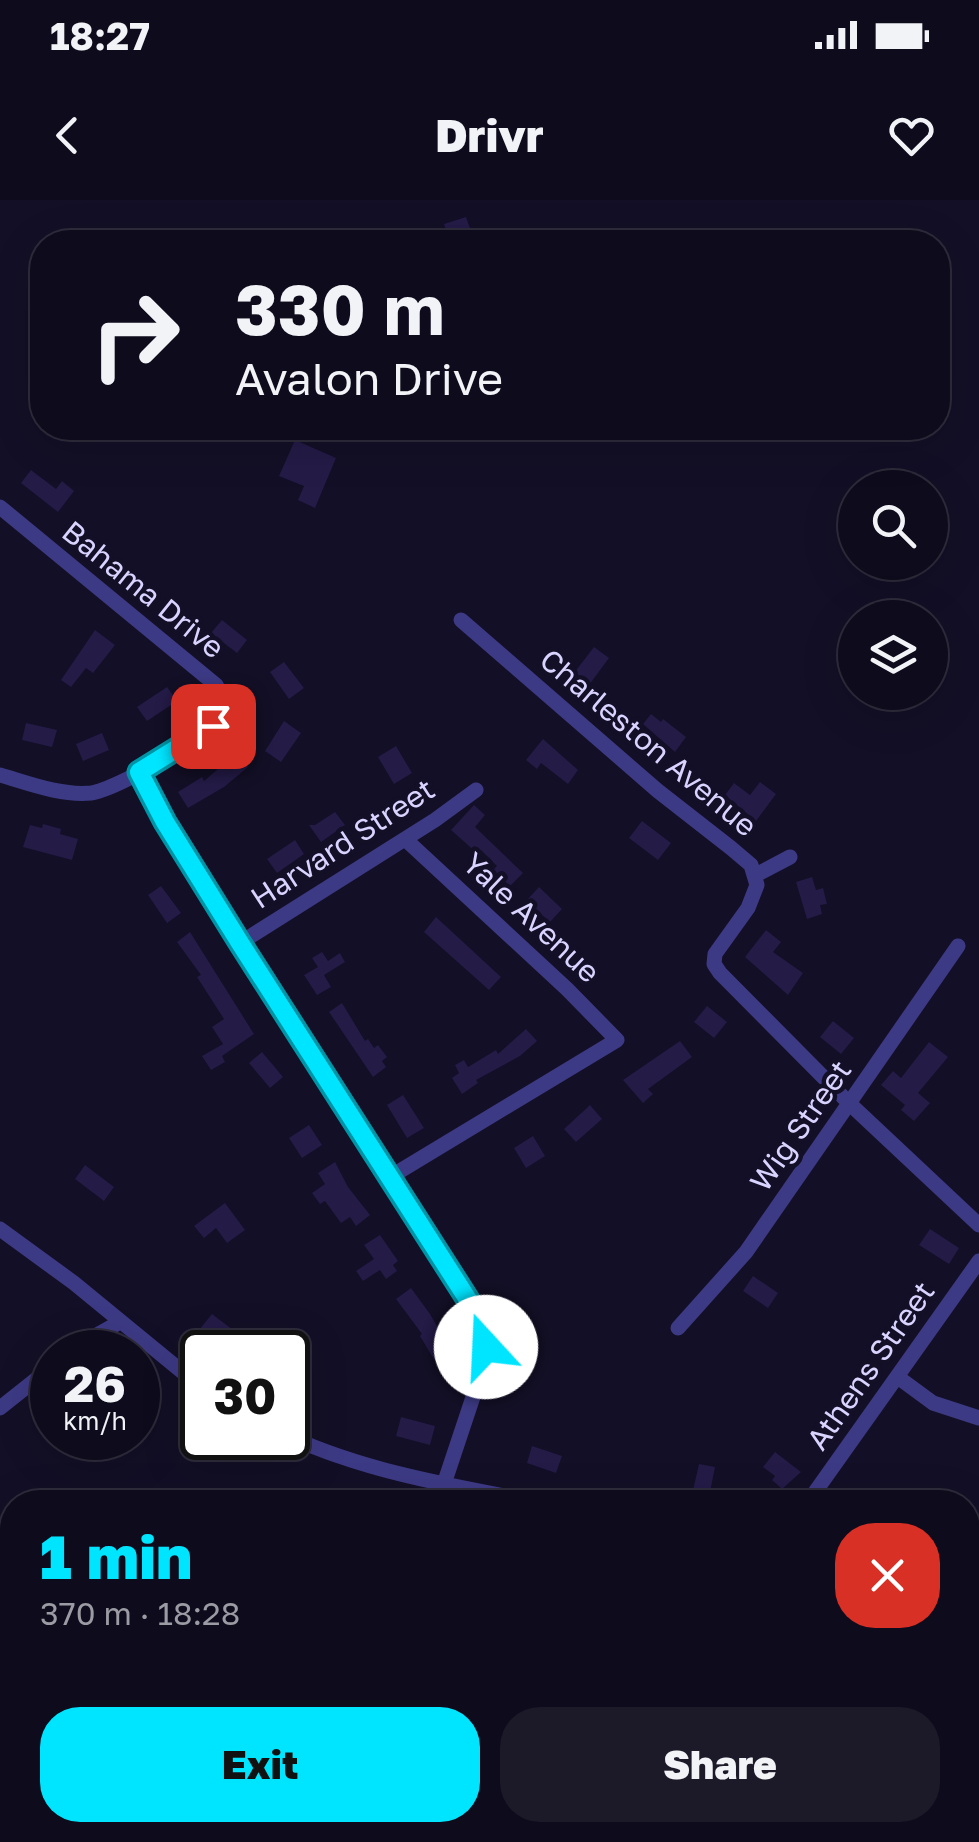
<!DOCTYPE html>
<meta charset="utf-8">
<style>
body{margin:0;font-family:"Golos Text",sans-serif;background:#1c1929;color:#f1f3f6;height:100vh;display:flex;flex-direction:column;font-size:38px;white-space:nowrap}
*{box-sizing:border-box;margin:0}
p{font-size:32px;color:#9b9ba3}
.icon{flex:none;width:55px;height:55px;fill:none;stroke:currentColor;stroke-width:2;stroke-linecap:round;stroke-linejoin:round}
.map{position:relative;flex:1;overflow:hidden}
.sheet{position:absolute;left:0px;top:1290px;width:980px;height:352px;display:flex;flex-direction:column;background:#0e0b1c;border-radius:40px 40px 0 0;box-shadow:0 10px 40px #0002,0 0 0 2px #2e2b3b}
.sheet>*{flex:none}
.top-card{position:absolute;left:30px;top:30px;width:920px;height:210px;border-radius:40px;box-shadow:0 10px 40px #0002,0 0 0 2px #2e2b3b;background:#0e0b1c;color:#f1f3f6;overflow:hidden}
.controls{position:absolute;left:838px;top:270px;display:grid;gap:20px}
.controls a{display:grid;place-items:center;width:110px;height:110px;border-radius:50%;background:#0e0b1c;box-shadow:0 10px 40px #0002,0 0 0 2px #2e2b3b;font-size:50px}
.speed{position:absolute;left:30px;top:1130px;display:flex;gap:20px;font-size:50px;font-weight:700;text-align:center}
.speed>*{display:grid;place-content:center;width:130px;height:130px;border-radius:50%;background:#0e0b1c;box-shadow:0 10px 40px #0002,0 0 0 2px #2e2b3b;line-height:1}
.speed small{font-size:25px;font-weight:400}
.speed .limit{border:5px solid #111;border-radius:15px;background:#fff;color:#111}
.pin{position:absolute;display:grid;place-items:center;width:85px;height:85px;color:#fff;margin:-42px;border-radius:20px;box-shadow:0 5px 15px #0006}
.me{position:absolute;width:110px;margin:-55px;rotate:340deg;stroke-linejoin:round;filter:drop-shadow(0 0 8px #0008)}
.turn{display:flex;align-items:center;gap:35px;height:210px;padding:0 40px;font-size:45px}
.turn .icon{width:130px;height:130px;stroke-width:2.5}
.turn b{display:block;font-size:70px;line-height:85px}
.round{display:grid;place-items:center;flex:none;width:105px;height:105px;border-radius:40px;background:#1c1929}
.summary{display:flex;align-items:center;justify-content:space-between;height:170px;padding:0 40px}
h1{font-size:60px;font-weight:800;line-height:75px;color:#00e5ff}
.button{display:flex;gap:20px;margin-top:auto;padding:20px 40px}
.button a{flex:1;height:115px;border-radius:40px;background:#00e5ff;color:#111;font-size:40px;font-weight:800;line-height:115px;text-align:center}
.button a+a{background:#1c1929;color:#f1f3f6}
.status{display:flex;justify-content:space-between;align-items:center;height:70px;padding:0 50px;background:#0e0b1c;direction:ltr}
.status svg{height:28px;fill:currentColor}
header{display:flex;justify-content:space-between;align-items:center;height:130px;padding:0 40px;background:#0e0b1c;font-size:45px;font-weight:800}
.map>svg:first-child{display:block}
</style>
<div class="status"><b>18:27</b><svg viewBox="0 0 49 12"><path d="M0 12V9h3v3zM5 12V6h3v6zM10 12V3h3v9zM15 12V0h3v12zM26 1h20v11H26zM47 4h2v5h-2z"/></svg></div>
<header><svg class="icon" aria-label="back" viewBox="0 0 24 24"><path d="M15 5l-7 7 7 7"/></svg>Drivr<svg class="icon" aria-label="heart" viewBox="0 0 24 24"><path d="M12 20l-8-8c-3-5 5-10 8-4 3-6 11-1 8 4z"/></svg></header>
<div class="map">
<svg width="979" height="1642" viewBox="0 0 979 1642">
<rect width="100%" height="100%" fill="#130f26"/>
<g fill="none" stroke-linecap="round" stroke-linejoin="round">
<path stroke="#0c2248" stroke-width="4" d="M0,1376l12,4
M881,1630l35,5 63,-6"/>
</g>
<path fill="#241b47" d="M466,17l9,25h-50l22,-9 -3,-9z
M295,240l41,18 -21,50 -17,-8 6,-14 -25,-10z
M31,270l25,19 6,-8 12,10 -16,21 -37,-29z
M222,420l25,20 -10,13 -26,-20z
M95,430l20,15 -22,28 -7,-5 -15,19 -10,-7z
M594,447l15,11 -20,27 -15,-12z
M284,462l20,26 -15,11 -19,-27z
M167,487l10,14 -30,20 -10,-14z
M651,514l10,8 2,-3 23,18 -11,15 -32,-28z
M284,521l17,12 -20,29 -16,-11z
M26,523l31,7 -5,17 -30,-7z
M102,533l7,17 -26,11 -7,-17z
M543,539l35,31 -10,14 -27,-21 -4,6 -11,-9z
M396,546l16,27 -18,11 -16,-27z
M237,553l11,14 -24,20 -36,21 -10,-16 24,-15 2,4z
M760,582l16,12 -20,27 -31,-26 9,-12 16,12z
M474,605l11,10 -10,12 48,46 -13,13 -17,-16 4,-4 -16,-16 -3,4 -27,-24z
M335,612l10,13 -24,17 -12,-17h6z
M642,621l29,22 -13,17 -29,-22z
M43,624l18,5 -1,5 18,5 -6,21 -49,-13 7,-22 12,3z
M295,640l9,14 -27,19 -10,-14z
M812,677l4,13 7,-2 4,16 -7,1 2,9 -15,5 -11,-37z
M161,686l20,27 -14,10 -19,-28z
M539,687l23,22 -12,13 -24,-21z
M436,717l65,60 -12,13 -65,-58z
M766,730l15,12 -8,10 30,21 -15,22 -43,-38z
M190,732l64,102 -32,22 3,6 -14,8 -9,-14 21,-12 -11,-17 12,-8 -27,-42 4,-2 -24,-33z
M322,752l6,9 12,-8 5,9 -21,13 7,12 -14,8 -13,-20 14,-8 -6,-9z
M342,803l23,38 3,-2 6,9 4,-3 9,12 -5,4 4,6 -13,10 -44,-65z
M707,806l20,16 -13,16 -20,-16z
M833,821l21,17 -13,16 -21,-17z
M526,829l11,12 -17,15 -44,24 2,3 -16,11 -10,-16 7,-5 -4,-8 9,-5 4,7 28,-17 2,4z
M680,841l12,16 -44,32 5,5 -10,9 -20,-23z
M929,842l19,15 -30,36 12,10 -16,18 -13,-11 4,-5 -24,-20 12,-14 8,7z
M262,852l21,25 -13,11 -21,-25z
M403,895l21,33 -17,10 -20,-33z
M590,905l12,14 -26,23 -12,-13z
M309,925l13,20 -20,13 -13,-20z
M533,936l12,20 -19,12 -12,-20z
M335,962l13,25 22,28 -14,11 -6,-9 -9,6 -16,-22 -5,3 -8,-11 13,-9 -7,-11z
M85,965l29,22 -10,14 -29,-22z
M225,1003l20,27 -18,13 -11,-15 -12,10 -10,-12z
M930,1029l29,19 -10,16 -30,-19z
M380,1035l18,26 -5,4 4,6 -11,8 -6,-9 -17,11 -7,-10 18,-12 -10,-14z
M753,1076l25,17 -10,15 -25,-17z
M411,1088l19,26 24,42 -16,10 -18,-30 2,-2 -26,-35z
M212,1114l29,22 -13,16 -29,-22z
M401,1217l34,9 -5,19 -34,-9z
M532,1246l30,10 -6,17 -29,-10z
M775,1252l26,20 -19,17 -10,-9 3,-4 -12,-9z
M699,1264l16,3 -7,35 -17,-3z"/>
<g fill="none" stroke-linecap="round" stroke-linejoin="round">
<path stroke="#3d3a85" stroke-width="15" d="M0,307l216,178c5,9 10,18 6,29 -8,21 -107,76 -131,79 -30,3 -63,-10 -91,-18
M461,420l197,171 73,57 20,17 6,20 -9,23 -33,46 -1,10 6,9 130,131 129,121
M139,572l26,50 75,121 233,363 10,28 3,24 -42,126
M756,675l34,-18
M240,743l195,-123 41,-30
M390,977l227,-137 -50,-51 -162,-150
M0,1029l74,54 128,105
M678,1128l68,-76 212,-306
M58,1152l30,-12 32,-18
M899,1178l34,25 46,15
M0,1208l39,-31 13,-21
M288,1236c79,36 164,50 248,66
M808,1302l171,-241
M968,1387l11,2
M0,1423l12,17
M0,1493h12"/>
</g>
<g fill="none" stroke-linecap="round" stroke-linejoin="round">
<defs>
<path id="route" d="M213,526l-74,46 26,50 75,121 232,363 14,41"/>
</defs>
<use href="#route" stroke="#0095a6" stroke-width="25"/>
<use href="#route" stroke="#00e5ff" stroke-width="18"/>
</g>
<g text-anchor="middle" stroke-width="9" stroke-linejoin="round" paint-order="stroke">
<g font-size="30" fill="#d9d4ff" stroke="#130f26">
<text transform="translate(143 390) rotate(39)" y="10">Bahama Drive</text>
<text transform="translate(648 543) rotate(40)" y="10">Charleston Avenue</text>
<text transform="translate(343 644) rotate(-33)" y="10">Harvard Street</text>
<text transform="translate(531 718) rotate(43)" y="10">Yale Avenue</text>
<text transform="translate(801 926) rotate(-55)" y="10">Wig Street</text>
<text transform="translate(871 1166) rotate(-55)" y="10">Athens Street</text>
</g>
</g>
</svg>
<div class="controls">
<a><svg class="icon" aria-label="search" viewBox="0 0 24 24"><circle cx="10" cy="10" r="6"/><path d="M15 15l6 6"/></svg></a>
<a><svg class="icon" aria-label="layers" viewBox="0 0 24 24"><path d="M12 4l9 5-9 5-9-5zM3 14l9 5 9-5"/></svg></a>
</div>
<div class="speed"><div>26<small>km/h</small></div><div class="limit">30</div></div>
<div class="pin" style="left:213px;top:526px;background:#d93025"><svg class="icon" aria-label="arrive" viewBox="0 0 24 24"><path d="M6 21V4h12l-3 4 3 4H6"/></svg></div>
<svg class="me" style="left:486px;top:1147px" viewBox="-20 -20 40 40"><circle r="19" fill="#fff"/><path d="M0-13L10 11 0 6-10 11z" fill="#00e5ff"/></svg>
<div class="top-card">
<div class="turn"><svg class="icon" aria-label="right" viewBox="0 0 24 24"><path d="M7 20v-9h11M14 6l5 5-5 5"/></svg><div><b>330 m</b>Avalon Drive</div></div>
</div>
<section class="sheet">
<div class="summary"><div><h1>1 min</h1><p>370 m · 18:28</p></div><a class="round" style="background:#d93025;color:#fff"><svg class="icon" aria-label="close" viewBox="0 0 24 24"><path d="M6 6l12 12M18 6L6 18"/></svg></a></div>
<div class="button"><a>Exit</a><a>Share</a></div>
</section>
</div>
